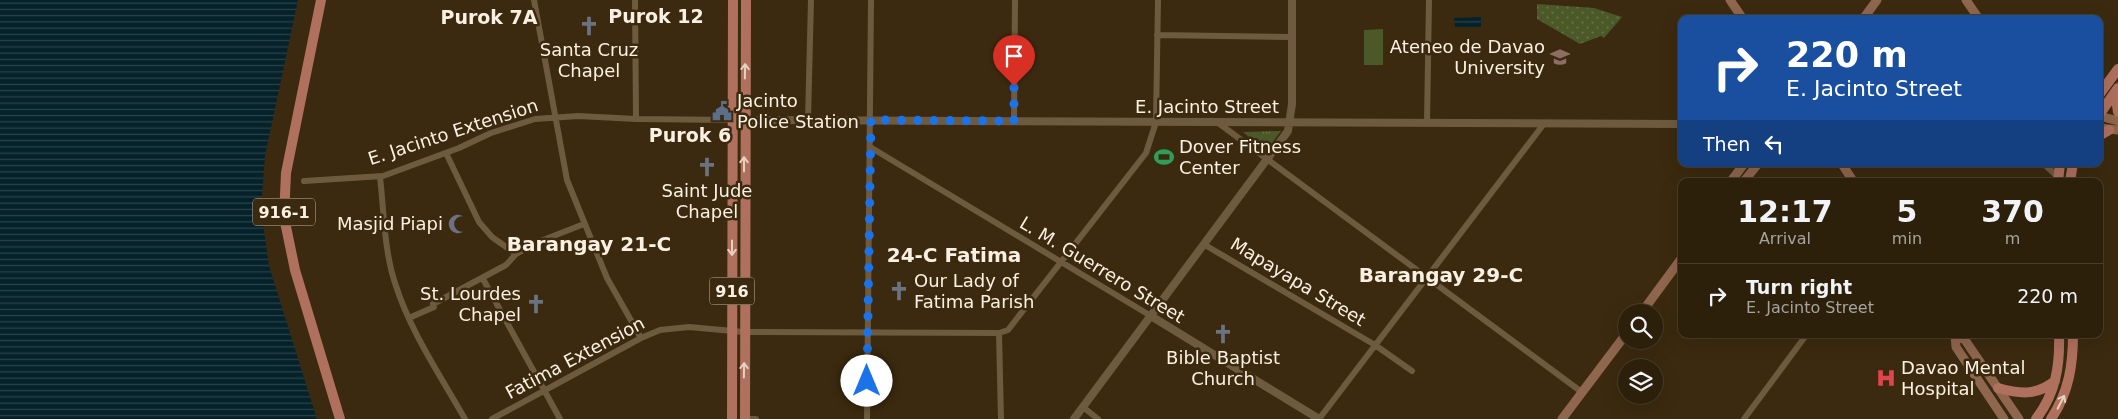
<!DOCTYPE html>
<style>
body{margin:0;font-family:"DejaVu Sans",sans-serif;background:#382d19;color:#f1f3f6;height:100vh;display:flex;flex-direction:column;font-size:19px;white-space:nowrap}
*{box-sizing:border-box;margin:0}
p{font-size:16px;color:#a6a39d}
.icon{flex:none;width:28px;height:28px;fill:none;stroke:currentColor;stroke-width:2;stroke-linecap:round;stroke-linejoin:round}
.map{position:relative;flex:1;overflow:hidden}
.details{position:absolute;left:1678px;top:178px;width:425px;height:160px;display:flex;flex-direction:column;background:#2c200b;border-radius:10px;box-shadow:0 5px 20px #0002,0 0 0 1px #483e2c}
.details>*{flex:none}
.banner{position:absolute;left:1678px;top:15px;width:425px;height:152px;border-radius:10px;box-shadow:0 5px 20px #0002,0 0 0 1px #483e2c;background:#1a4fa0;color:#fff;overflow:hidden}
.buttons{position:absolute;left:1618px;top:304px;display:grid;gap:10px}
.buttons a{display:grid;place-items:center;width:45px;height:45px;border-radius:50%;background:#2c200b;box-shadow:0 5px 20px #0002,0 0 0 1px #483e2c;font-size:25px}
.pin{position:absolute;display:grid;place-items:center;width:42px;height:42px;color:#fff;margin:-51px -21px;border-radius:50% 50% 50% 0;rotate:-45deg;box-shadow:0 0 5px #0007}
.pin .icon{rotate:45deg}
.me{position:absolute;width:55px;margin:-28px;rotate:0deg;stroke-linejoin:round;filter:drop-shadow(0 0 4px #0008)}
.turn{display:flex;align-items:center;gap:18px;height:105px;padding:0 25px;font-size:22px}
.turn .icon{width:65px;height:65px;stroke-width:2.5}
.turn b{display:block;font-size:35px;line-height:42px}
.then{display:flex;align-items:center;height:48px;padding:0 25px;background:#0003;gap:10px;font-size:19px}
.eta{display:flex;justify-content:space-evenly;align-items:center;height:85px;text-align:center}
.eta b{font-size:30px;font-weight:700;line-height:35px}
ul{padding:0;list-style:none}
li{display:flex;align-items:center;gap:15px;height:65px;padding:0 25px;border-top:1px solid #483e2c}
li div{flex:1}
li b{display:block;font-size:19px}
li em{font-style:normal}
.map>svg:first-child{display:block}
</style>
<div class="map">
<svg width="2118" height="419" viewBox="0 0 2118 419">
<defs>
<pattern id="grass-tufts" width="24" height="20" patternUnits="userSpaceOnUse" patternTransform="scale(1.25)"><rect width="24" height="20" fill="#4b5929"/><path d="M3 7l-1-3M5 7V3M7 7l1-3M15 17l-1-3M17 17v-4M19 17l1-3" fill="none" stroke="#667148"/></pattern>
<pattern id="garden-dots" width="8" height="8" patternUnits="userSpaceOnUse" patternTransform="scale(1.25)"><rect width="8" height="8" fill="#4b5929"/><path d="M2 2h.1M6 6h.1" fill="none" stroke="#667148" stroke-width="1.8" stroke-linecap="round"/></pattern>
<pattern id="water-rules" width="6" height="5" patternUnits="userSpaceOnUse" patternTransform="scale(1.25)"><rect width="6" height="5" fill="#05222a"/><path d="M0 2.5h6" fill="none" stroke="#2a4249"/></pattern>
</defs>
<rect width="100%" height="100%" fill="#3b2a0f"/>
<path fill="url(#grass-tufts)" d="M1281,131l-15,20 -23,-19z"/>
<path fill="url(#garden-dots)" d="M1537,4l57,4 28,9 -18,21 -3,-2 -21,8 -43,-25z"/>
<path fill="#4b5929" d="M1383,29v36h-19v-35z"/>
<path fill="url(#water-rules)" d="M0,0h298l-33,156 -4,53 8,57 48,153h-317z
M1481,17v10h-26l-1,-9z"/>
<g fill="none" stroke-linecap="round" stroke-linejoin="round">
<path stroke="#6e5b3f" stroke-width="6" d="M534,0l33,180 40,98 34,60
M635,0l1,119
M1157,35l134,2
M808,120l3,-120
M1014,121l1,-121
M1217,122l366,271
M1427,123l2,-123
M870,147l281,169
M446,153l33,69 13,15 24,17
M2044,164l14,13
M380,177c4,34 4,73 15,106 15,48 45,92 70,136
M304,181l79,-5 76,-28 32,-15 44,-14 43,-3 58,3 97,1
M1205,245l170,100 37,26
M483,279l77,140
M409,318l25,-11 -1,-3 73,-39 10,-11 22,-12 46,-18
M999,333l2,86
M1083,407l15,12
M492,419l149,-81 19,-8 29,-3 55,5 255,1 9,-3 138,-177 10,-31 2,-122
M745,419h11
M867,419l4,-419
M1319,419l224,-294
M1744,419l63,-85"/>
<path stroke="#6e5b3f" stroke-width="8" d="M733,120l948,4
M1151,316l168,103
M1074,419l214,-288 4,-27v-104"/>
<path stroke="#8f664e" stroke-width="9" d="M1730,0l13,19
M1966,0l13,19
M1863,19l14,-19
M2099,116l19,5
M2099,128l19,2
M1842,164l11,17
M1731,181l13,-17
M1744,181l14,-17
M1642,312l39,-53
M1954,334l11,6 54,79
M1955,335l1,12 48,72
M1562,419l64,-85"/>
<path stroke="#af705e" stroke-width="10" d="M321,0l-35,173 -2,44 11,53 45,149
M2115,92l3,20
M2099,95l19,-26
M2099,115l19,-27
M2099,136l10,-6
M2058,181l2,-17
M2070,181l3,-17
M1998,388c22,6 38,8 57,-7
M732,419l1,-419
M745,419l1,-419
M2036,419c20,-26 24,-54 23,-85
M2051,419c18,-27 22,-54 22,-85"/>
</g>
<defs><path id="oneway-shaft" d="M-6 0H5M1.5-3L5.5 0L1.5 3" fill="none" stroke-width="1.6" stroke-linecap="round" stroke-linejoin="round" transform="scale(1.25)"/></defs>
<g stroke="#e8d0c0">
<use href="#oneway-shaft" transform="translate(745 71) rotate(-89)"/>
<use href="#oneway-shaft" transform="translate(744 164) rotate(-90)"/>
<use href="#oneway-shaft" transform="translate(732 248) rotate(90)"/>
<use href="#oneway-shaft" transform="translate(744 370) rotate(-89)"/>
<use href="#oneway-shaft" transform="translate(2061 402) rotate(-63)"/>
</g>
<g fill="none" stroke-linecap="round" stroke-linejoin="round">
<path stroke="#1a73e8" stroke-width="9" stroke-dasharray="0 16.2" d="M867,381l4,-261 143,1v-35"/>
</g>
<defs>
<symbol id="church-bare" viewBox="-9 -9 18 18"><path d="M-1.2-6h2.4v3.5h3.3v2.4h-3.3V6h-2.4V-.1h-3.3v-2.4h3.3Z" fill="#6b7280" stroke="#3b2a0f" stroke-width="2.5" paint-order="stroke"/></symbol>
<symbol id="university-bare" viewBox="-9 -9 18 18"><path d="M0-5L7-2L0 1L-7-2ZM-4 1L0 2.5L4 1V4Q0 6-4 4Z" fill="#8d6e63" stroke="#3b2a0f" stroke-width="2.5" paint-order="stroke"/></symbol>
<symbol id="civic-bare" viewBox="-9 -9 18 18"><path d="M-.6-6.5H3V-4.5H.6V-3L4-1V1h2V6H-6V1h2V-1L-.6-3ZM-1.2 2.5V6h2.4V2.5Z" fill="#5c6f8a" stroke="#3b2a0f" stroke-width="2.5" paint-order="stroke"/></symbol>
<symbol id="stadium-bare" viewBox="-9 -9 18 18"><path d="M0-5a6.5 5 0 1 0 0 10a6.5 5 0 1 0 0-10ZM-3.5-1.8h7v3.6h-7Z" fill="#2e9e5b" stroke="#3b2a0f" stroke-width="2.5" paint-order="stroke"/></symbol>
<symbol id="mosque-bare" viewBox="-9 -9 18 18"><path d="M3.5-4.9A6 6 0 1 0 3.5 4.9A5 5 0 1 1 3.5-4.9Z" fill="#6b7280" stroke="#3b2a0f" stroke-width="2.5" paint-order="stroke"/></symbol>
<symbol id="hospital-bare" viewBox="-9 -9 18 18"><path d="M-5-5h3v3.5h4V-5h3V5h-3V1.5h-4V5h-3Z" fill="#e0444e" stroke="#3b2a0f" stroke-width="2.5" paint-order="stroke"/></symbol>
</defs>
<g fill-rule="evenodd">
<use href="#church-bare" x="575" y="12" width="28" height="28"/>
<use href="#university-bare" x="1546" y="43" width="28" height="28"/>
<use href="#civic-bare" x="708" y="97" width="28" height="28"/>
<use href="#stadium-bare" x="1150" y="143" width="28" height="28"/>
<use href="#church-bare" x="693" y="153" width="28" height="28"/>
<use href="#mosque-bare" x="444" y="210" width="28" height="28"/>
<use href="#church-bare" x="885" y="277" width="28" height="28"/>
<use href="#church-bare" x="522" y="290" width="28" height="28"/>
<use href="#church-bare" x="1209" y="320" width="28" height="28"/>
<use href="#hospital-bare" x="1872" y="364" width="28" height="28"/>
</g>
<g text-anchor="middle" stroke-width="5" stroke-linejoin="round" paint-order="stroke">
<g fill="#3b2a0f" stroke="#c1b5a2" stroke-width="1">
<rect x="253" y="198.5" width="62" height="27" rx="4"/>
<rect x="709.5" y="277.5" width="45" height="27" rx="4"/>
</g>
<g font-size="16" font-weight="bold" fill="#fbf0e1">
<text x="284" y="218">916-1</text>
<text x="732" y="297">916</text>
</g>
<g font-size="18" fill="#fbf0e1" stroke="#3b2a0f" text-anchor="start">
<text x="1545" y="53" text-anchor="end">Ateneo de Davao<tspan x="1545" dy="21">University</tspan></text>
<text x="589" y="56" text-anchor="middle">Santa Cruz<tspan x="589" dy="21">Chapel</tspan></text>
<text x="737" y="107">Jacinto<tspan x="737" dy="21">Police Station</tspan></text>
<text x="1179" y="153">Dover Fitness<tspan x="1179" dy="21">Center</tspan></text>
<text x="707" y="197" text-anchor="middle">Saint Jude<tspan x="707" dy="21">Chapel</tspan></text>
<text x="443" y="230" text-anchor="end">Masjid Piapi</text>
<text x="914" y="287">Our Lady of<tspan x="914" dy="21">Fatima Parish</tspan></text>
<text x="521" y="300" text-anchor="end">St. Lourdes<tspan x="521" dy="21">Chapel</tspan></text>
<text x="1223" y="364" text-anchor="middle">Bible Baptist<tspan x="1223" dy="21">Church</tspan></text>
<text x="1901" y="374">Davao Mental<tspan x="1901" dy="21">Hospital</tspan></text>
</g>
<g font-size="18" fill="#fbf0e1" stroke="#3b2a0f">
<text x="1207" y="113">E. Jacinto Street</text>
<text transform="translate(453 132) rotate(-18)" y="6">E. Jacinto Extension</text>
<text transform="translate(1102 270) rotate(31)" y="6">L. M. Guerrero Street</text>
<text transform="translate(1298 282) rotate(31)" y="6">Mapayapa Street</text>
<text transform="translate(575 358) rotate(-28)" y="6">Fatima Extension</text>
</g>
<g font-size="19" font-weight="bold" fill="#fbf0e1" stroke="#3b2a0f">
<text x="656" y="23">Purok 12</text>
<text x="489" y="24">Purok 7A</text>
<text x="690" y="142">Purok 6</text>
</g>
<g font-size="20" font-weight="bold" fill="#fbf0e1" stroke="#3b2a0f">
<text x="589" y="251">Barangay 21-C</text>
<text x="954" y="262">24-C Fatima</text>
<text x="1441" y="282">Barangay 29-C</text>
</g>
</g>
</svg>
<div class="buttons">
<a><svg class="icon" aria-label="search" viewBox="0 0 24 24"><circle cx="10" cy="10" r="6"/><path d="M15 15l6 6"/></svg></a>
<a><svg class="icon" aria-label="layers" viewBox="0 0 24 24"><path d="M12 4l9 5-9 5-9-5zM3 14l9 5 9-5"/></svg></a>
</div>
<div class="pin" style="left:1014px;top:86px;background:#d93025"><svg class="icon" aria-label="arrive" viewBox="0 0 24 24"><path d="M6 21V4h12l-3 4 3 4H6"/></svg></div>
<svg class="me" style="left:867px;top:381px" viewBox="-20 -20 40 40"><circle r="19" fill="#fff"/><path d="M0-13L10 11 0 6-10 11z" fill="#1a73e8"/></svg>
<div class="banner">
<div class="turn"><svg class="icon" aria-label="right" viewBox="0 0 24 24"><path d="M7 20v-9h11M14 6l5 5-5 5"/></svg><div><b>220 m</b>E. Jacinto Street</div></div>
<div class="then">Then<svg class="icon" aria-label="left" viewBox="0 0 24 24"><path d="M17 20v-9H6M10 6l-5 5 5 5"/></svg></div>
</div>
<section class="details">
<div class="eta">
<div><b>12:17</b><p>Arrival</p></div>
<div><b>5</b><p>min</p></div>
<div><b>370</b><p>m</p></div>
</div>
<ul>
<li><svg class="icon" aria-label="right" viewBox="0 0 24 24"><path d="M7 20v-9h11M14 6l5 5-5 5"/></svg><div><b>Turn right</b><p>E. Jacinto Street</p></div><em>220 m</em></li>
</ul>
</section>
</div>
